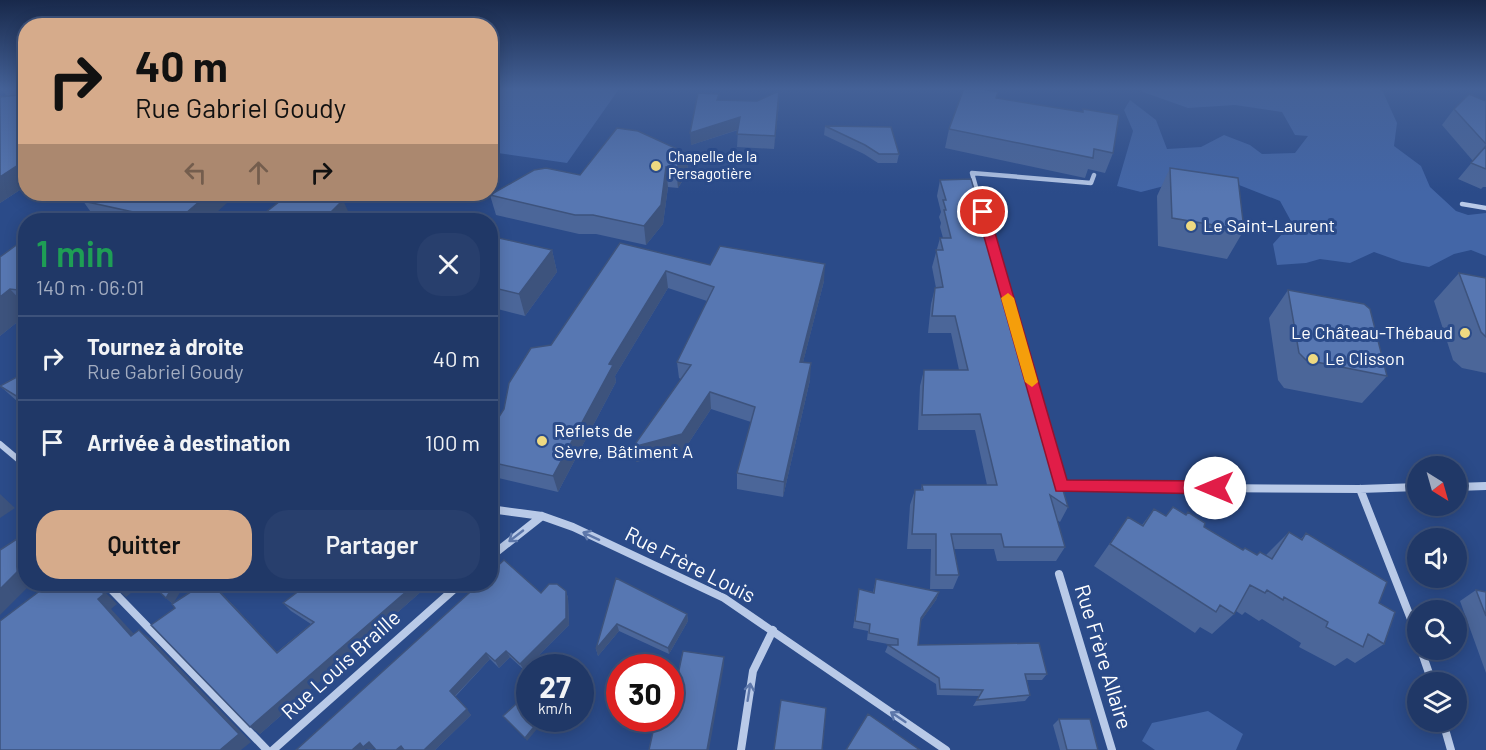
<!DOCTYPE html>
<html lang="fr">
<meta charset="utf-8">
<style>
body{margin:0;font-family:Barlow,sans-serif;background:#283f6d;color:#f1f3f6;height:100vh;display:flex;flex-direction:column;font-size:22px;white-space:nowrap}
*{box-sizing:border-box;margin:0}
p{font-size:20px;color:#a2acc0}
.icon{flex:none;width:33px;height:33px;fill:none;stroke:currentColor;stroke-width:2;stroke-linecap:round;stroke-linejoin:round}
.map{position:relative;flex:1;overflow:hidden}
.sheet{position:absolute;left:18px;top:213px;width:480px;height:378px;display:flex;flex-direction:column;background:#203867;border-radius:24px;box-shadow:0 3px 15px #0003,0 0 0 2px #3d527b}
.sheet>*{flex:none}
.banner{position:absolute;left:18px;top:18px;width:480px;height:183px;border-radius:24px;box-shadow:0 3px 15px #0003,0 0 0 2px #3d527b;background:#d6ab8b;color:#111;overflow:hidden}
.needle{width:39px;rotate:143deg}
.controls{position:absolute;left:1407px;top:456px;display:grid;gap:12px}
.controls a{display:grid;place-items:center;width:60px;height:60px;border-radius:50%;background:#203867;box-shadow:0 3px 15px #0003,0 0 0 2px #3d527b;font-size:30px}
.speed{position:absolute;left:516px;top:654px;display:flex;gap:12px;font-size:30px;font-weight:700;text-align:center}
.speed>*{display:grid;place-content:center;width:78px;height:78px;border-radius:50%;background:#203867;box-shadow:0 3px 15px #0003,0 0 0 2px #3d527b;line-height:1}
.speed small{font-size:15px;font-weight:400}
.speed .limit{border:9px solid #d22;background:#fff;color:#111}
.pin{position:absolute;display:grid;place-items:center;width:51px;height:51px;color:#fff;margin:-26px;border:3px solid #fff;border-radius:50%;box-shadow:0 2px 6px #0007}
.me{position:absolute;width:66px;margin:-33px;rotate:270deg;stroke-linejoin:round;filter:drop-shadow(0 0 4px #0008)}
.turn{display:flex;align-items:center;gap:21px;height:126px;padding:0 18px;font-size:27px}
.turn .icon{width:78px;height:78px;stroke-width:2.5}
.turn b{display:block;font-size:42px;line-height:51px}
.lanes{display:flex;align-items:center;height:57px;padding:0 18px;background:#0003;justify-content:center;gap:30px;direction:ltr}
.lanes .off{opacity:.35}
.round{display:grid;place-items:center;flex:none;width:63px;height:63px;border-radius:24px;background:#283f6d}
.headline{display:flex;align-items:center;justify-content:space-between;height:102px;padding:0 18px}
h1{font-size:36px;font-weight:600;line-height:45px;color:#1e9e55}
.cta{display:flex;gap:12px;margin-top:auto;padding:12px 18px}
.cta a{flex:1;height:69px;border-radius:24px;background:#d6ab8b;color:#111;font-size:24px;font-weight:600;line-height:69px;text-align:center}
.cta a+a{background:#283f6d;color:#f1f3f6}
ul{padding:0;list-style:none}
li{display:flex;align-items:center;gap:18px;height:84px;padding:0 18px;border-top:2px solid #3d527b}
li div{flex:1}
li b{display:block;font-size:22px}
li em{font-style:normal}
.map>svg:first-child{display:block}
</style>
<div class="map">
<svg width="1486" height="750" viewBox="0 0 1486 750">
<rect width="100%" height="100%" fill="#2b4b89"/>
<path fill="#4366a7" d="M491,88h112l16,1 -52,74 -76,-11z
M1139,88h238l6,4 14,31 -3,23 27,20 9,21 26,24 12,4 18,-2v43l-15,-6 -17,4 -25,13 -27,-5 -28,-10 -24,11 -30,-4 -14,4 -29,2 -4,-21 19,-21 -12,-22 -41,-16 -36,-9 -62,16 -24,-6 16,-55 -9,-21 6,-10 26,20 11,29 34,-2 23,-12 26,10 12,9 33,-1 13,-17 -13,-1 -13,-23 -47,-7 -47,3 -45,-16z
M1208,711l35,23 -7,16h-81l-13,-9 10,-18z"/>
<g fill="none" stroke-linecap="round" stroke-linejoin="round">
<path stroke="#b9cae8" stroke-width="4.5" d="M1462,204l24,4
M997,263l-25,-90 119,10 3,-8"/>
<path stroke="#b9cae8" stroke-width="6" d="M997,261l53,187
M0,444l26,22"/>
<path stroke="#b9cae8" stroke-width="8" d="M1060,481l1,6 299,2 58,-2
M1456,487l30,-1
M1360,489l58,148
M490,509l52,7 31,11 151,71 222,152
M490,557l52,-41
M1059,574l53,176
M106,584l161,166
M1421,650l11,32
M1443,722l8,28
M273,750l187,-166
M741,750l12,-79 20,-41"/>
</g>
<path fill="#4b6699" d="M26,88v98l-26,17v-106l7,-1 -6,-7z
M996,98l117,55 -8,20 -17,-4 -3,9 -140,-30 4,-19z
M719,100l60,4 -5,45 -37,-2 1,-17 -47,15z
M1486,101v86h-3l-2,2 -23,-10 15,-18 -31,-36 12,-16z
M825,126l74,28 -2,9h-19l-14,-9 -40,-19z
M686,153l2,19 -10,16 -10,-1 -5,37 -17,21 -50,-11h-17l-83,-19 -6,-20 90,-20z
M1170,168l74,62 -17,29 -69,-13 -1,-50z
M940,180l65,115 -1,5 41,140 23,67 -8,15 -3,-2 8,27 -9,14h-59l-3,-12h-40l5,26 -6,14h-23l1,-40h-24l3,-44 5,-15h6l1,-5h65l-12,-55h-57l2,-44 4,-16h35l-8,-37h-23l3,-29 4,-16h1l-4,-21 8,-29h3l-3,-11 1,-4 -2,-6 2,-5 -4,-16z
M83,201l125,19h-101l-12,-2z
M490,236l62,14 5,22 -32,44 -35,-9z
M26,238v77l-26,21v-79z
M620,243l90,22 114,16 -21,81 7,18 -27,117 -46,-8v-16l14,-51 -40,-13 -27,41 -48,12 45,-83 -2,-1 -2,-16 30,-61 -39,-13 -53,88 1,6 -58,110 -68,-16v-45l61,-86z
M1459,273l27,5v95l-24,-5 -9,-8 -19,-59z
M1288,290l99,86 -25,27 -78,-15 -6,-8 -9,-62z
M26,372v37l-26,-23z
M1173,507l13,8 2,-3 16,15 39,23 14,5 3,-3 6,3 23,-23 12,7 5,-6 73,70 5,41 -29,19 -8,-5 -12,8 -36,-19 2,-4 -39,-24 -3,2 -14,-9 -3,3 -6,-4 -2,3 -22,20 -12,-7 -5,6 -101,-67 34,-49 14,8 12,-16 12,7z
M616,578l71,36 1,7 -19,33 -50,-23 -21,25 -2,-7z
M876,579l63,13 -3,8 -16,22 -2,23 129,29 -5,6h-15l3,15 -5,6 -52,5 6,-10 -42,-1 -1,-11 -51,-32 3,-7h5l-26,-5 1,-9 -15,-3 6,-39 14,3z
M308,584h112l4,5 -164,145 -87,-130 -7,-6 8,5 43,-15 60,64 34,-28 -20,-13 -8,-8z
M1476,590l10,2v81l-26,-72z
M566,591l2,7 1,27 -45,45 -14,-13 -11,11 -9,-9 -35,38 16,18 -36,35h-59l-2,-2 -2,2 -6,-1 -70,1 245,-157z
M1059,719l39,31h-38l-7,-25z"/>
<path fill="#3d537d" d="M779,91v13l-5,45 1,-13z
M740,117v12l-49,16 -1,-12z
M686,153l2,19 -10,16 -2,-19z
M26,160v26l-26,17v-26z
M666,167l2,20 -5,37 -17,21 -2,-19z
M208,194h29l-29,26h-30z
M343,200l9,20h-29z
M552,250l5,22 -32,44 -6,-22z
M825,264l-1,17 -25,97 1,-16z
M666,271l2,17 -53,88 1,6 -58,110 -5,-16 56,-112z
M10,289l16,17v9l-26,21v-39z
M811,363l-1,17 -27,117 1,-15z
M710,392l1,17 -27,41 -48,12 -3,-15z
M0,494l15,14 -15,10z
M26,563v21h5l-31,31v-26z
M94,584h8l-1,4 16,16 -6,5 34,37 -14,-10 -33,-37z
M117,584h25l-16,13 -13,-11z
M174,584h11l-12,20 -7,-6z
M212,584l5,4 68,72 -8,-7z
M415,584h5l4,5 -164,145 -10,-7z
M566,591l2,7 1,27 -45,45 -4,-6z
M939,592l-3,8 -18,25 3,-7z
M687,614l1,7 -19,33 -1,-6z
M617,624l2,7 -21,25 -2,-7z
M139,630l13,10 99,102 -10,8h-21z
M506,651l4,6 -11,11 -4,-7z
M486,653l4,6 -36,38 -4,-6z
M724,657v8l-15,85h-2z
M467,709l4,6 -36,35h-11z
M541,718h5l-19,23 -2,-3z
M369,742l6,6 -3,2 -6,-1 -1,1h-13l8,-7z
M401,746l4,4h-9z"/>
<path fill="#5777b2" stroke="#3d537d" stroke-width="1.5" d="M2,88h24v72l-26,17v-80l17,-2 -2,-7 -14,1z
M964,88h13l21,4 -2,6 87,14v-3l36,6 -6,38 -19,-4 -1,9 -144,-29z
M779,91l-4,45 -38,-2 3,-17 -50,16 8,-40 21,1 -2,6 40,1z
M1469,94l17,7v43l-32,-35z
M825,126l66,1 8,27h-20l-14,-9z
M617,128l21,3 48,22 -10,16 -10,-2 -5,38 -17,21 -51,-11h-18l-85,-20 44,-25 12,-2 34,7z
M1486,146v23l-15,-6z
M1170,168l68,10 6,52 -72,-12z
M971,179l34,116h-3l13,42h3l27,103h3l20,67 -18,-12 15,52h-61l-3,-13h-50l8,41h-23v-41h-24l3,-44h8l-1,-5h75l-17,-71 -58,1 2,-45h44l-13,-54h-23l3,-28 8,-1 -7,-37h7l-3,-12h11l-7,-28h2l-3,-10h3l-6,-20z
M92,194h116l-30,26h-8l-87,-19z
M289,194h37l17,6 -20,20h-67z
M490,236l62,14 -33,44 -29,-7z
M26,238v53l-16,-2 -10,8v-40z
M620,243l90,22 10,-19 105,18 -25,98 11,1 -27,119 -47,-9 18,-66 -45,-15 -28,42 -49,13 58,-82 -14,-3 37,-75 -48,-16 -57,93 4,1 -60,111 -63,-14v-31l14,-22 5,-26 22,-35 20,-3z
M1459,273l27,5v59l-5,-5z
M1288,290l76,14 6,5 17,67 -81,-16 -7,-7z
M26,372v30l-26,-16z
M1173,507l13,8 2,-3 17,11 -1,4 39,23 2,-2 12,7 3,-3 12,7 17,-27 13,8 4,-7 81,49 -8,21 16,9 -11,32 -16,-10 -5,13 -37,-20 2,-5 -44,-25 -1,3 -16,-10 -2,3 -15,-8 -16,29 -14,-9 -4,7 -106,-68 18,-27 15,9 11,-17 12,7z
M26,533v30l-26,26v-39z
M504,560l37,33 8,-9h8l9,7v27l-46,46 -14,-13 -11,10 -9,-8 -36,38 17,18 -43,41h-20l-3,-4 -5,4h-20l-7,-8 -6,5 -3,-4 -8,7h-56l183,-166h11v-11z
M616,578l71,36 -19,34 -51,-24 -21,25z
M876,579l63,13 -18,26 -3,27 121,-2 8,31h-22l5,21 -53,5 6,-10 -43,-1 -1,-11 -51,-33h10v-6l-29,-6 1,-9 -15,-3 4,-32 15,4z
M49,584h45l10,10 -6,5 33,37 8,-6 100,104 -19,16h-220v-129z
M151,584h23l-8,14z
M203,584h9l65,69 37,-31 -31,-19 25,-19h107l-165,143 -99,-102 24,-17 -3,-4z
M1476,590l10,2v24z
M683,651l41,6 -17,93h-58l7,-32h14v-6z
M530,691v27h11l-16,20 -22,-22z
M781,700l45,8 -4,42h-48z
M868,714l52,36h-74z
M1059,719h31l8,31h-31z"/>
<defs><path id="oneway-shaft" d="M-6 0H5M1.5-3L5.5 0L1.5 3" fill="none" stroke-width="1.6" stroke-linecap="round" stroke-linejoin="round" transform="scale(1.5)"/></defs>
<g stroke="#5d77aa">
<use href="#oneway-shaft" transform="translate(516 536) rotate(142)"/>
<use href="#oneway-shaft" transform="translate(591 536) rotate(-155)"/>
<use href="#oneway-shaft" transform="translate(749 692) rotate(-81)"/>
<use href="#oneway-shaft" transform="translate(898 717) rotate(-146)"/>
</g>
<linearGradient id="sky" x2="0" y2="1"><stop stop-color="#18294b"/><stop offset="0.46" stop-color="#446197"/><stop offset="1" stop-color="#446197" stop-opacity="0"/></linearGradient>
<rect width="1486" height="193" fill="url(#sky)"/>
<path fill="#e11d48" stroke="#92132f" stroke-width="1.5" d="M983,209l6,3 78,268 148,1 6,2 2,5 -2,4 -6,2 -159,-3 -79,-279z"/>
<path fill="#f59e0b" d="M1008,293l6,5 24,84 -6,5 -7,-5 -24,-84z"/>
<g fill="#eed981" stroke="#2b4b89" stroke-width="2">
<circle cx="656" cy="166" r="6"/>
<circle cx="1191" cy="226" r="6"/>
<circle cx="1465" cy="333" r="6"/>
<circle cx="1313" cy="359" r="6"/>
<circle cx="542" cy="441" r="6"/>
</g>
<g text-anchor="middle" stroke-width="6" stroke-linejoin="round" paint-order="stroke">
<g font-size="15" fill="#fff" stroke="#2b4b89" text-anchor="start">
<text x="668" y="162">Chapelle de la<tspan x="668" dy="17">Persagotière</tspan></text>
</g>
<g font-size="18" fill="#fff" stroke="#2b4b89" text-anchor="start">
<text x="1203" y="232">Le Saint-Laurent</text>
<text x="1453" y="339" text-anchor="end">Le Château-Thébaud</text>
<text x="1325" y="365">Le Clisson</text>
<text x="554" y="437">Reflets de<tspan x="554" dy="21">Sèvre, Bâtiment A</tspan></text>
</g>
<g font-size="21" fill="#fff" stroke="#2b4b89">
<text transform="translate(690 565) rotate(27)" y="7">Rue Frère Louis</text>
<text transform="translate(1103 657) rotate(73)" y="7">Rue Frère Allaire</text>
<text transform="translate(341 665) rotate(-42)" y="7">Rue Louis Braille</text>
</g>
</g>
</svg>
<div class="controls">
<a><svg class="needle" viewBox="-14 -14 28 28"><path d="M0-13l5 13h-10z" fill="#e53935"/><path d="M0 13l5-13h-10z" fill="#a2acc0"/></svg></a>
<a><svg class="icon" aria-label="sound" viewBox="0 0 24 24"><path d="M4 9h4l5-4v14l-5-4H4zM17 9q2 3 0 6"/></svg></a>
<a><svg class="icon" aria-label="search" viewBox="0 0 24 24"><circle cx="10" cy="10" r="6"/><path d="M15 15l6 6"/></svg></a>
<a><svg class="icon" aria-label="layers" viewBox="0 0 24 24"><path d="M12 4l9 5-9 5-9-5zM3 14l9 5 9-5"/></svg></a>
</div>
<div class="speed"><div>27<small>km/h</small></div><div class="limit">30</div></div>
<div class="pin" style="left:983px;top:212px;background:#d93025"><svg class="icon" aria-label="arrive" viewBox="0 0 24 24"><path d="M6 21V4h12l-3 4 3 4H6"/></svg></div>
<svg class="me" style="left:1215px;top:488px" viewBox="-20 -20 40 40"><circle r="19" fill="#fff"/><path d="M0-13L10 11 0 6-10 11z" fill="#e11d48"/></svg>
<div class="banner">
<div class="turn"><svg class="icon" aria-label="right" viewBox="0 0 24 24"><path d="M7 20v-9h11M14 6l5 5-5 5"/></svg><div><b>40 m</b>Rue Gabriel Goudy</div></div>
<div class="lanes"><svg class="icon off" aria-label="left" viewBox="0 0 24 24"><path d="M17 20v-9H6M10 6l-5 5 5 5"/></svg><svg class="icon off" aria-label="ahead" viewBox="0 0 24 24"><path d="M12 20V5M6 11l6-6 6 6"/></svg><svg class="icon" aria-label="right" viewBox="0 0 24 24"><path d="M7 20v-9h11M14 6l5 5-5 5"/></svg></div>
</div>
<section class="sheet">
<div class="headline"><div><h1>1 min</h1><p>140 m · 06:01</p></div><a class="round"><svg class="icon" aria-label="close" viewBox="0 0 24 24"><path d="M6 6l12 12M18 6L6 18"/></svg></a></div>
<ul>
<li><svg class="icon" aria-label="right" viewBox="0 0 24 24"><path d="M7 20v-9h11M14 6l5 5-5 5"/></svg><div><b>Tournez à droite</b><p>Rue Gabriel Goudy</p></div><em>40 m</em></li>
<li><svg class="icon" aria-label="arrive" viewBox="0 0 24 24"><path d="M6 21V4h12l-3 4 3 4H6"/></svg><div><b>Arrivée à destination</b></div><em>100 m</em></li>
</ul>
<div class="cta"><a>Quitter</a><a>Partager</a></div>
</section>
</div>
